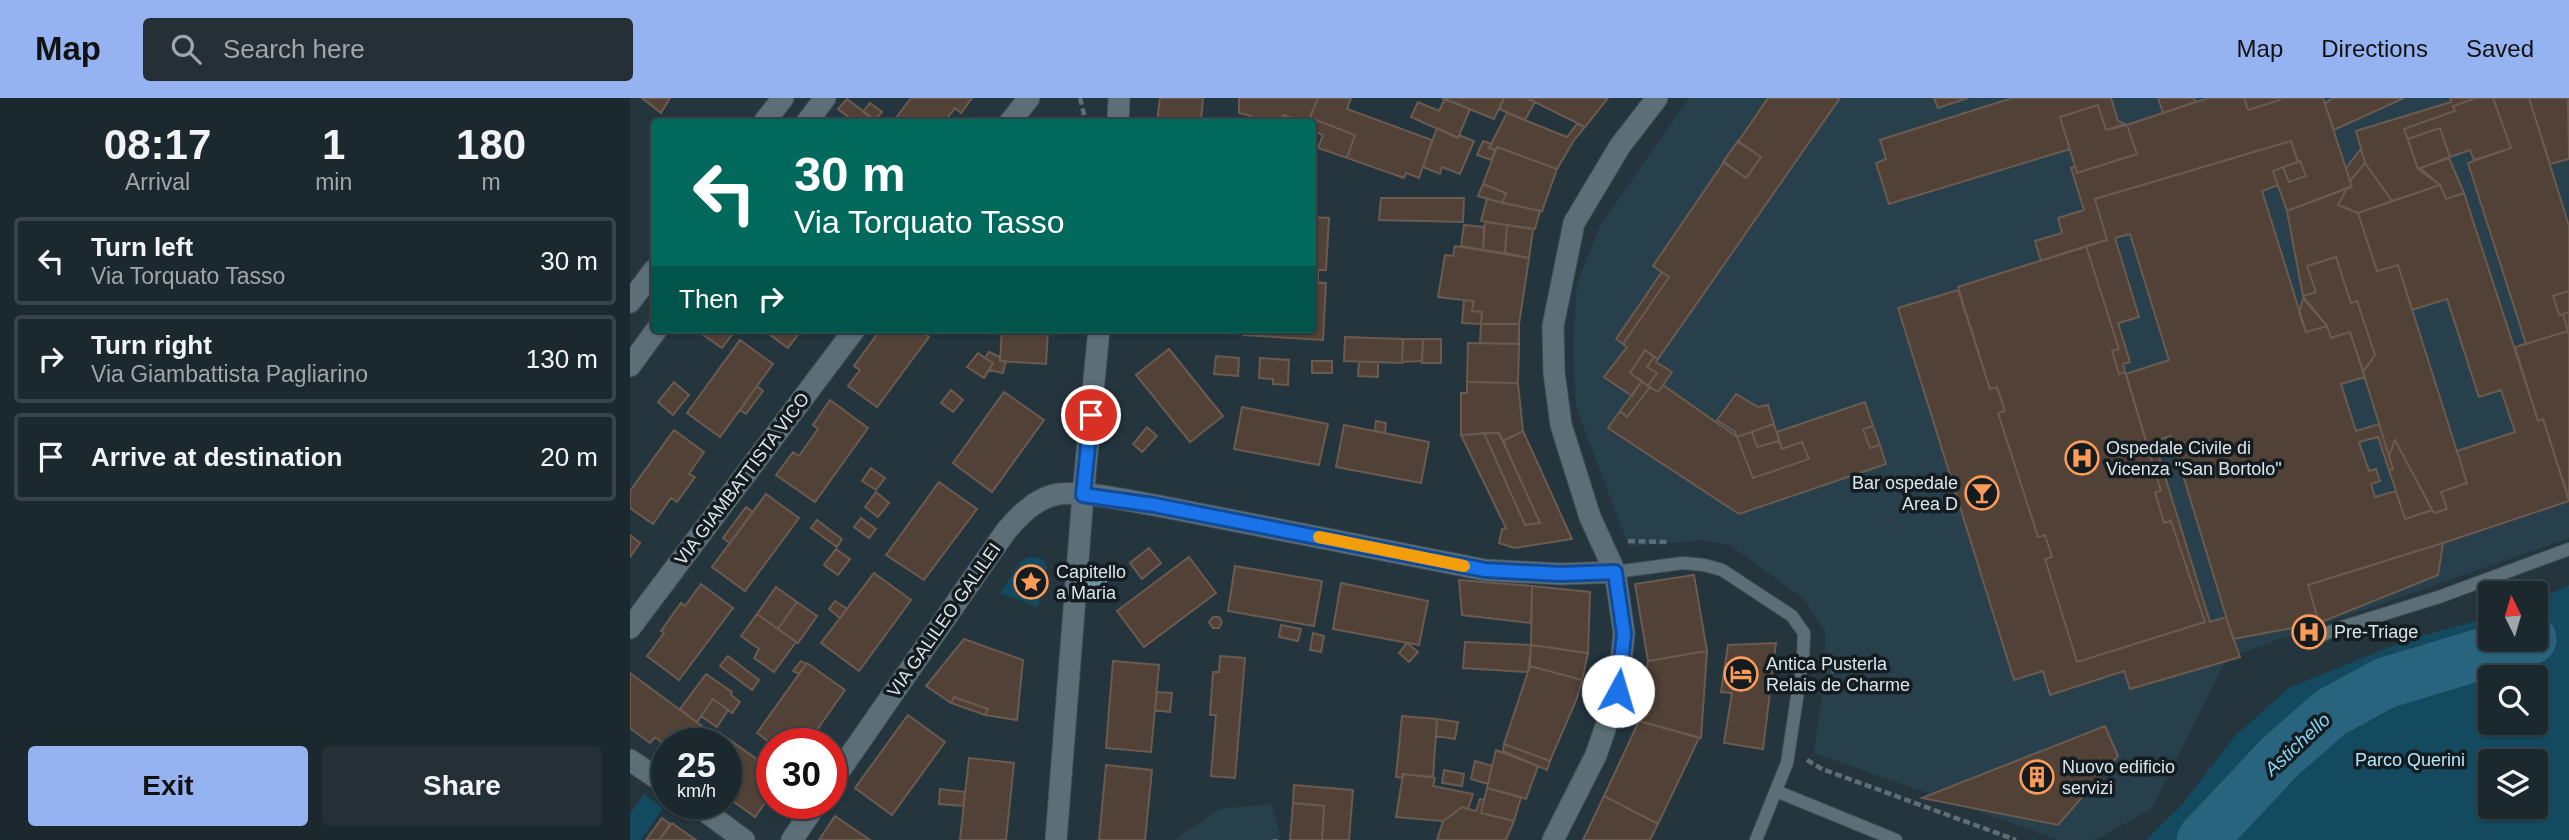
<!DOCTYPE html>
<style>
body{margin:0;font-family:Helvetica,sans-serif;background:#243036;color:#f1f3f6;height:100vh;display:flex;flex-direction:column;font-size:26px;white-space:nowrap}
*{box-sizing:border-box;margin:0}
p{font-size:23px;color:#a0a6aa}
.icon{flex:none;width:38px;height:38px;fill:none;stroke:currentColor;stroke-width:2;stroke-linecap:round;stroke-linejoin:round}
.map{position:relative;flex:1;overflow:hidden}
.sheet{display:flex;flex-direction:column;background:#1b282e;width:630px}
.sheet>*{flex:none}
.banner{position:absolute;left:21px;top:21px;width:665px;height:214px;border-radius:7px;box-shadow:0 2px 5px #0004,0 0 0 2px #39444a;background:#00695c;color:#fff;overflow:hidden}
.needle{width:46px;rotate:355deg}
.fabs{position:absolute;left:1848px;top:483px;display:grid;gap:14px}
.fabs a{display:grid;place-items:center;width:70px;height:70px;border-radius:7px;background:#1b282e;box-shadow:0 2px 5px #0004,0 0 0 2px #39444a;font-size:35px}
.speed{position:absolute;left:21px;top:630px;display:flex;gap:14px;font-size:35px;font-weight:700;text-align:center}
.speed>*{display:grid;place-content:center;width:91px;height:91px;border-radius:50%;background:#1b282e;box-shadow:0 2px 5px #0004,0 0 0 2px #39444a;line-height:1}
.speed small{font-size:18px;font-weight:400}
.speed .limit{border:10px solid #d22;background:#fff;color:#111}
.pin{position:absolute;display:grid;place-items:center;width:60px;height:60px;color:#fff;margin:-30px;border:4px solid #fff;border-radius:50%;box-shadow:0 2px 7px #0007}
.me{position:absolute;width:77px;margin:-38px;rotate:6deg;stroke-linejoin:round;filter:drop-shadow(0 0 5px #0008)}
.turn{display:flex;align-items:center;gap:24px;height:147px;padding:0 28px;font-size:32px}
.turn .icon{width:91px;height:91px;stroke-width:2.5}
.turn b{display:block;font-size:49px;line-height:60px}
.then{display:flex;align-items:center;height:66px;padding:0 28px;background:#0003;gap:14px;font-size:26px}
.eta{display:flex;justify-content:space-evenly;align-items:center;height:119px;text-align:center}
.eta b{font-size:42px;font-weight:600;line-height:49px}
.cta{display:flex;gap:14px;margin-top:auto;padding:14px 28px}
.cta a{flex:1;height:80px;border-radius:7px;background:#95b2f1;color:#111;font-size:28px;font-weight:600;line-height:80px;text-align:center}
.cta a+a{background:#243036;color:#f1f3f6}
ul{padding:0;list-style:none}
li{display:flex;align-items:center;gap:21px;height:88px;margin:0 14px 10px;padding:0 14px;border:4px solid #39444a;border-radius:7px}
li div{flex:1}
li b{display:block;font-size:26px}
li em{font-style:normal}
header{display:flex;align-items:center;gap:42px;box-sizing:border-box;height:98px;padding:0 35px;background:#95b2f1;color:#111}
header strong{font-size:33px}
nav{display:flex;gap:38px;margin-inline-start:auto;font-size:24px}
.search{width:490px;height:63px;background:#243036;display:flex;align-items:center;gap:18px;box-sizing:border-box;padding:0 24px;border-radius:7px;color:#a0a6aa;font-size:26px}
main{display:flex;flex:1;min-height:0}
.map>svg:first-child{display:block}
</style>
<header>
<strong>Map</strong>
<div class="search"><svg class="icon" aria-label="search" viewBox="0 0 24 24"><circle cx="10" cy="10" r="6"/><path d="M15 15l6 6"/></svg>Search here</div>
<nav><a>Map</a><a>Directions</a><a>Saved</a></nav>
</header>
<main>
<section class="sheet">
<div class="eta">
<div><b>08:17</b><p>Arrival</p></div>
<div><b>1</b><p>min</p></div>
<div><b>180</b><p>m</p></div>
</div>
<ul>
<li><svg class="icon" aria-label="left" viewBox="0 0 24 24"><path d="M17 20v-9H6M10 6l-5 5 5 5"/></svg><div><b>Turn left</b><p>Via Torquato Tasso</p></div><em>30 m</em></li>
<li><svg class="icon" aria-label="right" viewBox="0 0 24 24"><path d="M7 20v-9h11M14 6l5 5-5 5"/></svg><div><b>Turn right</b><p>Via Giambattista Pagliarino</p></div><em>130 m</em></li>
<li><svg class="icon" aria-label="arrive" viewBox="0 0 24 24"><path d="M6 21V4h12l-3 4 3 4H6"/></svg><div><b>Arrive at destination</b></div><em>20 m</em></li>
</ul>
<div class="cta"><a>Exit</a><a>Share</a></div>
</section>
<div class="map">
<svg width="1939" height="742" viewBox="0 0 1939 742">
<rect width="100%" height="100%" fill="#24353e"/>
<path fill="#28404c" d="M1059,0h880v440l-342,120 -75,150 -51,29 -10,3h-32l-245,-87 11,-78v-44l-21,-32 -74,-54 -29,-5 -72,7 -53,-140 -3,-58 4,-66 23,-57z
M641,706l10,36h-107l46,-31z"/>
<path fill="#144a5f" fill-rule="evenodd" d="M400,459l11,1 6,8 -9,41 -38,-14 22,-33z
M1939,487v255h-423l35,-34 54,-70 54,-48 115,-47 86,-24v22h46v-38zM1906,579v46h-46v-46zM1906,663v46h-46v-46z
M14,696l19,14 -22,32h-11v-26z"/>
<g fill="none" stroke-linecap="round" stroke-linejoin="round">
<path stroke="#29647e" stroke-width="51" d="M1572,742l78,-83 50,-44 55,-30 146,-44"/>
</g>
<path fill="#514137" stroke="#6b5a4f" stroke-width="2" d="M12,0h28l-9,15z
M281,0h61l-11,15 -6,-5 -11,14h-51z
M530,0h43l-2,24h-44z
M609,0h79l-8,20 45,17 -8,23 -29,-10 5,-13 -11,-4v-9h-11l-18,-7 -3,7h-31l2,-6 -12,-3z
M688,0h33l-4,11 85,31 -13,38 -13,-5 -2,5 -57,-20 8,-23 -45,-17z
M812,0h62l-10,21z
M874,0h22l9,4 -10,18 -26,-11z
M897,0h81l-23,29z
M1138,0h72l-182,261 -13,-9 -15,23 12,8 -10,15 -28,-19 23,-30 -4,-3 46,-67 -16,-11 71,-104 22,16 15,-21 -23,-15z
M1304,0h34l-30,10z
M1382,0h99l7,23 7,3 -19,6 -8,-25 -38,12 10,32 -181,55 -13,-41 10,-4 -6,-19z
M1528,0h36l2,4 -33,11z
M1578,0h36l4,12 32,-10 -1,-2h44l29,89 -65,24 -14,-40 10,-4 6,15 17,-6 -6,-15 -2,1 -7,-21 -196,58 12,41 -66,21 -6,-20 27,-8 -4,-15 26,-8 -13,-42 4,-2 2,7 60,-19 -10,-29z
M1614,0h35l1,2 -32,10z
M1702,0h72l-70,32 -9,-26z
M1820,0h26l-23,8 2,5 -51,18 14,40 22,16 -48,16 -27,-38 -9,-32 95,-29z
M1846,0h17l18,50 -37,12 -4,-10 -20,7 -10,-29 -32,11 -4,-10 51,-18 -2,-5z
M1863,0h36l40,128v65l-16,5 6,19 4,-1 5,17 -42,13 -58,-181 43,-15z
M1899,0h39l1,61 -19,5z
M217,1l28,21 3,2h-23l-17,-13z
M815,1l25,10 -12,29 -47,-21 7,-15 21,9z
M240,5l12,9 -7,8 -12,-8z
M1468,7l8,25 21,-5 10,29 -60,19 -17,-56z
M877,15l60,24 10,-13 8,3 -11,13 -17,29 -60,-22 -2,3 -6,-2z
M653,17l18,6v1h-21z
M807,30l21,10 1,-3 15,6 -14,33 -18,-7 -2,7 -17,-7z
M1810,30l10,29 -32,12 -10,-30z
M853,43l9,3 -3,4 6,2 -4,10 -14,-5z
M1108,43l23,16 -15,21 -23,-16z
M1661,43l7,21 -25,9 5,14 -16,6 44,141 21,-6 4,12 19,-6 15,45 -24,7 15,47 23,-7 14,45 -4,1 -11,-33 -19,5 10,29 7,-2 4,12 -9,3 4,13 21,-6 9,28 27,-9 2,3 13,-4 -6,-17 26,-9 -10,-32 58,-19 -14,-42 -22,7 -32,-98 -35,11 -14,-45 -21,6 -19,-58 82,-28 6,14 18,-6 74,228 5,-2 26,82 -126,42 -135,42 11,38 -86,16 -62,-203 -24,8 -21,-70 43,-14 -39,-126 -15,4 24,79 -21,6 12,39 -7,2 2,8 -6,2 -7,-23 7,-2 -33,-103 21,-6 -12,-41z
M867,49l60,22 -15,42 -40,-8 4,-10 -23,-9z
M1731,51l4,14 -15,18 -4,-13z
M1819,60l15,35 -18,6 -6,-14 -20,-17z
M1670,63l6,15 -17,6 -6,-15z
M1735,65l27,38 -34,12 -20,-8 9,-17 5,-1 -2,-6z
M853,86l23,9 -4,10 -24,-7z
M1717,90l-9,17 20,8 19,58 21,-6 69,218 -26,9 6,17 -13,4 -39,-73 -6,16 -26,-84 12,-17 -18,-54 -6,2 -15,-46 -29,9 9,26 -13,4 -16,-85z
M751,100h83l-1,24 -84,-2z
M857,101l53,12 -5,18 -54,-8z
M682,119l17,1 -3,52h-14z
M855,124l22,3 -2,28 -22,-3z
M834,127l20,2 -1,23 -22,-4z
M877,127l26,4 -4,29 -24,-5z
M825,148l74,12 -10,66h-38l1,-12 -10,-1 2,-10 -36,-4 7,-42 8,1z
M1456,148l33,103 -7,2 7,23 6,-2 36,119 -6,1 9,31 7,-2 34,101 -128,40 -32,-103 7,-2 -7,-22 -7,2 -40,-124 7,-2 -8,-24 -7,2 -32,-102z
M1706,159l15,46 6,-2 18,54 -12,17 -13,-40 -19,6 -4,-12 -24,-30 13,-4 -9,-26z
M682,172h6v13l-6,-1z
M1032,174l7,5 -46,67 -7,-5z
M682,184l14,1 -3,57 -80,-5v-6h69z
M1328,192l32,99 7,-2 8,24 -7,2 40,124 7,-2 7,22 -7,2 32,103 128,-40 -34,-101 -7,2 -9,-31 6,-1 -14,-47 7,-3 56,181 16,-5 14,40 -110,32 -6,-18 -74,24 -7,-24 -29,9 -116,-372z
M1939,193v21l-10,3 -6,-19z
M1673,200l24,28 -21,6 -7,-19z
M834,202l10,1 -2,10 10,1 -1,12 -19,-1z
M1939,214v16h-2l-4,-14z
M851,226h38v20l-39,-1z
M65,231h41l-14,19z
M132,231h40l-14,19z
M251,231l7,3 2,-3h29l10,8 -52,70 -29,-21 12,-16 -6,-4z
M372,231h46l-2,35 -46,-3z
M1938,233l1,4v164l-26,-80 -5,2 -23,-74z
M715,239l58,2 -1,24 -58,-2z
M773,241h20l-1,22 -20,1z
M793,241h18v24h-19z
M110,242l33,24 -53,73 -33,-24z
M838,245l51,1 -1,39 -51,-1z
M539,251l54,67 -33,26 -54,-67z
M1015,252l9,7 -7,10 10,6 -9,13 -18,-13z
M359,254l11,5v4h6l-3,12 -14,-3 4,-7 -8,-5z
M348,255l15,10 -9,15 -17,-11z
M586,258l23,2 -1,18 -24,-2z
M1024,259l4,2 -2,3 16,10 -14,20 -10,-6 9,-13 -10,-6z
M630,260l29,2 -1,25 -15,-1v-5l-14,-1z
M682,263h20v12h-20z
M729,264h19v15l-20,-1z
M1012,283l8,6 -23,30 -7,-6z
M44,284l15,13 -16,20 -15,-13z
M837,284l51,1 5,48 -20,10 -4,-8 -38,2v-42h6z
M1033,287l74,52 16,41 56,-19 -7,-17 -20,7 -5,-17 88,-30 8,24 -10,3 7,19 10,-3 6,19 -147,50 -131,-86 12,-17 7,6 23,-30 8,5z
M127,288l6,5 -17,23 -6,-4z
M321,292l12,10 -10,12 -12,-9z
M374,294l40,28 -52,72 -39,-29z
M1106,296l22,13 10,-2 6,19 -37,13 -2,-5 -18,-12z
M200,302l38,28 -53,74 -39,-27 17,-23 6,4 19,-27 -5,-4z
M612,309l86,17 -9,41 -85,-16z
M746,323l10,2 -1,10 -10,-2z
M1144,326l5,17 -22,6 -5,-15z
M714,327l85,17 -8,41 -85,-16z
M1243,328l7,19 -10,3 -7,-19z
M517,329l10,9 -15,16 -9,-8z
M44,332l30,22 -15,22 6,3 -18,25 -6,-4 -18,26 -23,-16v-17z
M893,333l49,108 -58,9 -15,-5 3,-14 4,-1 -45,-93 23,-2 41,92 15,-2 -37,-82z
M1122,334l5,15 22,-6 3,8 20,-7 7,17 -56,19 -16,-41z
M854,335h15l41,90 -15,2z
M1765,342l37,70 -27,9 -16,-49 4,-1 -4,-13z
M241,370l14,10 -9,12 -14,-9z
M309,384l38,27 -53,71 -38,-25z
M246,394l13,11 -11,14 -13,-10z
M136,396l33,24 -54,73 -33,-24z
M116,409l7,5 -23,31 -7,-5z
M231,420l15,11 -7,9 -15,-11z
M187,422l25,19 -5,8 -26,-19z
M0,437l10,8 -10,14z
M1813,445l-5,32 -119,48 -11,-38z
M519,450l12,15 -19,16 -12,-16z
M206,451l14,10 -12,16 -14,-10z
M559,459l27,36 -72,54 -27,-36z
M605,468l87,15 -8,45 -86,-15z
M244,475l37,27 -52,71 -38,-28z
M1064,477l13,76 -59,10 -13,-77z
M829,482l73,6 -1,37 -69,-8z
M711,485l87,18 -9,44 -86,-16z
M71,486l32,24 -54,72 -32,-24 17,-23 -3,-2 20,-28 4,3z
M902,488l58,6 -2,61 -57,-8z
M146,489l21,15 -19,27 -21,-15z
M205,503l12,8 -7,9 -11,-9z
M167,504l20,14 -19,27 -20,-14z
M127,516l39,28 -22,30 -20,-14 5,-9 -18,-13z
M583,519h6l3,5 -3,6h-6l-4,-6z
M651,527l20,4 -3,12 -19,-4z
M683,535l11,3 -3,16 -11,-2z
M334,541l59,21 -6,60 -32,-5 3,-6 -34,-12 -3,6 -25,-17z
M835,544l66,3 -3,27 -65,-4z
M777,545l11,9 -9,10 -10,-9z
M1146,545l-13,106 -39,-6 8,-50 -11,-1 7,-47z
M901,547l57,8 -6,27 -52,-14z
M1077,553l-6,87 -62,-17 9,-60z
M98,558l31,24 -7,10 -32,-24z
M590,558l25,2 -10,120 -24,-2 5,-61h-6l3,-43h6z
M171,563l5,3 -7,10 -6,-3z
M483,563l46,4 -8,87 -45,-4z
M177,565l38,27 -38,54h-35l-15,-11z
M900,568l52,14 -5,18 -27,63 -46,-17z
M0,575l72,53 -13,18h-22v2l-12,-9 -5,6 -20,-15z
M76,576l26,18 -1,3 9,7 -8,11 -19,-14 -16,23 -17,-13z
M527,594l15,1 -2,19 -15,-2z
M324,599l34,12 -3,6 -34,-12z
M83,601l15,11 -11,17 -16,-11z
M278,617l37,27 -53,73 -37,-27z
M772,618l35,3 -4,58 -30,-3v4l-7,-1z
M807,621l21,3 -3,17 -19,-3z
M1009,623l60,17 -41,86 -54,-28z
M1475,628l13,30 -60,69 -136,-27z
M90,635l52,37v23l-17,24 -29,-21v-52h-14z
M874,646l46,17 -3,9 -44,-19z
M866,652l42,16 -12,33 -39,-11z
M339,660l45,5 -8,77h-46z
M845,663l17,5 -4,18 -17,-5z
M476,667l46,5 -7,70h-46z
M814,672l20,4 -2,12 -20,-3z
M773,676l32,4 -2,8 40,8 -5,15 -6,-2 -19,14 -47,-4z
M664,687l59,5 -4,50h-27l2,-34 -31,-3z
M857,690l34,9 -7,24 -33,-8z
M310,691l25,3 -2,14 -24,-2z
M974,698l54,28 -8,16h-67z
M850,701l4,1 -3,13 33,8 -8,19h-69l6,-19 19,-14 14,4z
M663,705l31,3 -2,34h-32z
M205,718l35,24h-51z
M32,720l8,6 -11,16h-13z
M42,725l24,17h-37z"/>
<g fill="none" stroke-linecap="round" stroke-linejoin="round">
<defs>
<path id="lane" d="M985,474l68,-9 21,2 18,5 70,46 12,17 -1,25 -16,105 -31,77
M1675,544l37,-15 97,-30 130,-48
M1146,693l120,49"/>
<path id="street" d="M380,24l19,-24
M488,24l1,-24
M0,530l225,-299
M0,662l37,25
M201,685l175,-252c13,-15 28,-31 48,-36 24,-6 75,6 100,10l331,65 76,4 54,-2
M64,705l50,37
M162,742l25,-37
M426,742l27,-345 16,-166
M923,742l43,-85 22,-64 6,-58 -9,-61 -25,-55 -29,-92 -7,-53 -1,-46 21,-103 46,-77 37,-48"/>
<path id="secondary" d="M134,24l19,-24
M177,24l18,-24
M0,204l24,-32
M0,268l27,-37"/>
</defs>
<use href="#lane" stroke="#425159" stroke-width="14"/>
<use href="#street" stroke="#425159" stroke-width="23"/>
<use href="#secondary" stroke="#425159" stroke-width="23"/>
<path stroke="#5f6e76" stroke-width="4.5" stroke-dasharray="7 3.5" stroke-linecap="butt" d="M450,0l6,24
M998,443l40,1
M1191,572l18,1
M1177,662l15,9 194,71
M645,741v1"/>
<use href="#lane" stroke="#5c6f78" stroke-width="12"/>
<use href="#street" stroke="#5c6f78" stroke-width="21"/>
<use href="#secondary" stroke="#5c6f78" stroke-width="21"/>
</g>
<circle fill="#7396a8" cx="467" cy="483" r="10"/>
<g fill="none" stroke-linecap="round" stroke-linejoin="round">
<defs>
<path id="route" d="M461,317l-8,80 71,10 331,65 76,4 54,-2 9,62 -6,57"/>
</defs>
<use href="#route" stroke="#114b97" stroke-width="18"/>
<use href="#route" stroke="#1a73e8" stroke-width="12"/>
<path stroke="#f59e0b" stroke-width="12" d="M689,439l145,29"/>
</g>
<defs>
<symbol id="hospital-ring" viewBox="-11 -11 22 22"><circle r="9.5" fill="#141c1f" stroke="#fe9b59" stroke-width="1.5"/><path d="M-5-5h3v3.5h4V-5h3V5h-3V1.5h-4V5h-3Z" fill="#fe9b59"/></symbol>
<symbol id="bar-ring" viewBox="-11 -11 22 22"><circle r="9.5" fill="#141c1f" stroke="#fe9b59" stroke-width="1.5"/><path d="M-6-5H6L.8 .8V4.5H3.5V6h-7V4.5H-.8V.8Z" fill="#fe9b59"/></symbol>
<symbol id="sight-ring" viewBox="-11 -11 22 22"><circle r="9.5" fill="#141c1f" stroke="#fe9b59" stroke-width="1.5"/><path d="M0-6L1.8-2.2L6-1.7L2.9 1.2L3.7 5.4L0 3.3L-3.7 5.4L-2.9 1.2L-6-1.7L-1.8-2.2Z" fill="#fe9b59"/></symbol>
<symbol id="hotel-ring" viewBox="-11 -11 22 22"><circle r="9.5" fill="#141c1f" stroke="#fe9b59" stroke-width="1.5"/><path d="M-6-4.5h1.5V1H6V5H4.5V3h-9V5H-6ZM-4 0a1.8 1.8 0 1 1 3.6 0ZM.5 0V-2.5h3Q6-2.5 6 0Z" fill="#fe9b59"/></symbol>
<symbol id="building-ring" viewBox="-11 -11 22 22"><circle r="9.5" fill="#141c1f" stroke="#fe9b59" stroke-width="1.5"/><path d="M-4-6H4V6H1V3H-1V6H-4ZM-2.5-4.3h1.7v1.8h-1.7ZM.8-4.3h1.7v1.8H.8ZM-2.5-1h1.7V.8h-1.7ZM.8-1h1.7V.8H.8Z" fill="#fe9b59"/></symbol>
</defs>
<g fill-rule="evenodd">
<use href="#hospital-ring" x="1433" y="341" width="38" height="38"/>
<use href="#bar-ring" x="1333" y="376" width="38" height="38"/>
<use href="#sight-ring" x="382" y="465" width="38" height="38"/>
<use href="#hospital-ring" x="1660" y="515" width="38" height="38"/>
<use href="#hotel-ring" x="1092" y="557" width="38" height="38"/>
<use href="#building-ring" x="1388" y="660" width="38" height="38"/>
</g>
<g text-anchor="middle" stroke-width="7" stroke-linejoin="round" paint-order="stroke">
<g font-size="18" fill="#dbe6ec" stroke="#141c1f" text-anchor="start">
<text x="1476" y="356">Ospedale Civile di<tspan x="1476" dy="21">Vicenza "San Bortolo"</tspan></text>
<text x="1328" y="391" text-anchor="end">Bar ospedale<tspan x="1328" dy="21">Area D</tspan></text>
<text x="426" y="480">Capitello<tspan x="426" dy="21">a Maria</tspan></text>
<text x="1704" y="540">Pre-Triage</text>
<text x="1136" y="572">Antica Pusterla<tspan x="1136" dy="21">Relais de Charme</tspan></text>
<text x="1432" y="675">Nuovo edificio<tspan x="1432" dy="21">servizi</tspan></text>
</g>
<g font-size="18" fill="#dbe6ec" stroke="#141c1f">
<text transform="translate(112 381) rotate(-53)" y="6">VIA GIAMBATTISTA VICO</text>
<text transform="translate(314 522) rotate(-55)" y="6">VIA GALILEO GALILEI</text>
</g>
<g font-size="18" fill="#b4e6fe" stroke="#141c1f">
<text x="1780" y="668">Parco Querini</text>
</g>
<g font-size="19" font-style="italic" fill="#87d4f8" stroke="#141c1f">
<text transform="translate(1667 646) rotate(-43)" y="7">Astichello</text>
</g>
</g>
</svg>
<div class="fabs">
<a><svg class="needle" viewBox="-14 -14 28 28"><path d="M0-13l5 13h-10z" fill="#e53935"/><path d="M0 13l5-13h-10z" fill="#a0a6aa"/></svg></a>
<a><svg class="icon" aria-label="search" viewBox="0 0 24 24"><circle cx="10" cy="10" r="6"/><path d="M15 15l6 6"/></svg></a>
<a><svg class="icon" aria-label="layers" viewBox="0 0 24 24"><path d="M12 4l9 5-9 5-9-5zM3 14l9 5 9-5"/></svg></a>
</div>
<div class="speed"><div>25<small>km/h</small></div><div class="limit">30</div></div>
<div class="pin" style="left:461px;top:317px;background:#d93025"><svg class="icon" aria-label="arrive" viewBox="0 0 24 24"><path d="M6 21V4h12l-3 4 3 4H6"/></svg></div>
<svg class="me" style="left:988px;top:593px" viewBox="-20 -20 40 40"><circle r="19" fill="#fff"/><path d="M0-13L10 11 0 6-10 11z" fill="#1a73e8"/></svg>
<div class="banner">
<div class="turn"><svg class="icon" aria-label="left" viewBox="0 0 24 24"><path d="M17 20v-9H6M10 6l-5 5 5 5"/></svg><div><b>30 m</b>Via Torquato Tasso</div></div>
<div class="then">Then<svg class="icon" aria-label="right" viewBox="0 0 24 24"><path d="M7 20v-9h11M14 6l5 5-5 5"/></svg></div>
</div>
</div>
</main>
